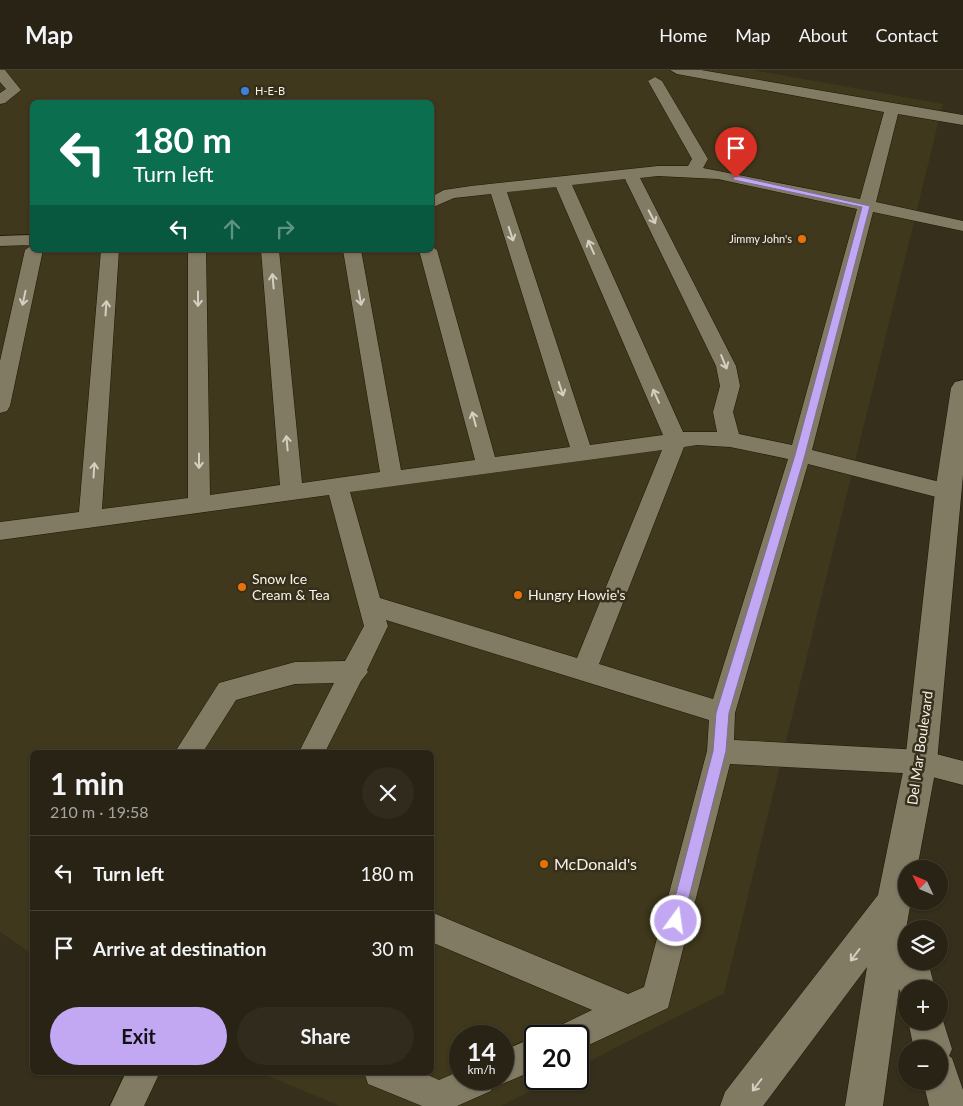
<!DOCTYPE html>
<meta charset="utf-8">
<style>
body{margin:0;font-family:Lato,sans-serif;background:#302b1d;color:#f1f3f6;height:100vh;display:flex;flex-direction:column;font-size:19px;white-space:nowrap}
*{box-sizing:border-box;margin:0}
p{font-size:16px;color:#a5a4a0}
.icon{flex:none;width:28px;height:28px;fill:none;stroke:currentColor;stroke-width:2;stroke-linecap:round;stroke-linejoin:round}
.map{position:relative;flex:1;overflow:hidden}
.drawer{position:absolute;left:30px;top:680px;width:404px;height:325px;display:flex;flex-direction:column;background:#282314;border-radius:8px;box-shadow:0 1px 4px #0004,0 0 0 1px #444034}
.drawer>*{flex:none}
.hud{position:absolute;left:30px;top:30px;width:404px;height:152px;border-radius:8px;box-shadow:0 1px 4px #0004,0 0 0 1px #444034;background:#0b6e4f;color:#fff;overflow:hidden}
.needle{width:32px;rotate:314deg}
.controls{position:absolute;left:898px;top:790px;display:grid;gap:10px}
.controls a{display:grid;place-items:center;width:50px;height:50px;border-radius:50%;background:#282314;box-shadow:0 1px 4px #0004,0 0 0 1px #444034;font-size:25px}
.speed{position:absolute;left:449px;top:955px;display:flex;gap:10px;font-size:25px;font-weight:700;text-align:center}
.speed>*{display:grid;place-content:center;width:65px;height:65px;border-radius:50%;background:#282314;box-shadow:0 1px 4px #0004,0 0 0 1px #444034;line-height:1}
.speed small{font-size:12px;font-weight:400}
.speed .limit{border:2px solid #111;border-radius:8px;background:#fff;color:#111}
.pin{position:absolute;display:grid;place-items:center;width:42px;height:42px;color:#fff;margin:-51px -21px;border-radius:50% 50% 50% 0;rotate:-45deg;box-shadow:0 0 5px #0007}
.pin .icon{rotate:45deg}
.me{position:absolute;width:55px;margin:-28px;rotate:14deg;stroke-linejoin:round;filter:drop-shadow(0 0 4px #0008)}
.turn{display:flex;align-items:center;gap:18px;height:105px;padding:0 20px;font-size:22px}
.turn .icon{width:65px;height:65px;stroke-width:2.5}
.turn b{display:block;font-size:35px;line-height:42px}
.lanes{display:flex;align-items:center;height:48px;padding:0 20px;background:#0003;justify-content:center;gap:25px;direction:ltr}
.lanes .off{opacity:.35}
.round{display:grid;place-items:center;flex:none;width:52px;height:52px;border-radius:26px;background:#302b1d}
.headline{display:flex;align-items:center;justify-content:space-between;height:85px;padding:0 20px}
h1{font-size:30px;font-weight:700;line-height:38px}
.action{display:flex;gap:10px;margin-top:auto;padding:10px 20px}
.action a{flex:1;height:58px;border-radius:30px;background:#c2a8f2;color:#111;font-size:20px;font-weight:700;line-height:58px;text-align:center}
.action a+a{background:#302b1d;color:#f1f3f6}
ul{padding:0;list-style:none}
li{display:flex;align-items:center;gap:15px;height:75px;padding:0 20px;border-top:1px solid #444034}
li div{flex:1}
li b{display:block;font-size:19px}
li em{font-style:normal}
header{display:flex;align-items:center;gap:30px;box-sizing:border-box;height:70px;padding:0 25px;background:#282314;border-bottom:1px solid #444034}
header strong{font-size:24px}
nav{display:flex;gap:28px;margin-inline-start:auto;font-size:18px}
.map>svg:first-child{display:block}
</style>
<header>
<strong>Map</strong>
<nav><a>Home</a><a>Map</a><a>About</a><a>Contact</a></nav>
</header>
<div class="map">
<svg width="963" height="1036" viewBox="0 0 963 1036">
<rect width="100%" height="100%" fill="#352f1b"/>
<path fill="#3f381c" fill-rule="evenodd" d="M0,0h753l190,34 -219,889 -146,74v-31h-43v43h19l-53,27h-161l-79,-33 170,-1v-320h-399v202l-32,-22zM32,32h399v148h-399zM460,966h42v43h-42z"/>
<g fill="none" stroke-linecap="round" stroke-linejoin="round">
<defs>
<path id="service" d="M0,0h5l16,20 -16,13 -5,1v-11l6,-4 -6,-7z
M670,0h31l262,45v10l-65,-11 -22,88 87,19v10l-90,-19 -61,238 144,36 3,6 -3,6 -8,2 -140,-36 -73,249 -1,27 187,10 42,11v24l-42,-11 -191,-10 -62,244 -90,42v-14h-22l5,-11 31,-15 -161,-68v-30l197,82 16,-7 63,-236 2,-31 -323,-100 2,6 -21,44 1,2 -7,9 -36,71h-26l35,-69 -39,1 -59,16 -33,52h-28l44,-69 76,-21 50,-1 19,-35 -35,-131 -329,45v-18l79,-10 22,-262h18l-17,259 86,-11v-248h18l4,245 70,-10 -19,-235h18l23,233 78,-11 -37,-222h18l40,220 74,-10 -56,-210h12v-4l6,4 58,207 75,-10 -79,-253 -37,4 -23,10v-11l13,-7 27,-4 187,-20h30l4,-7 -44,-78 7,-4 7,4 46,78 -5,9 157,31 24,-87 -207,-38zM658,106l60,3 139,30 -65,236 -53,-11 -6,-22 7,-26 -4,-20 -96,-188zM625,109l91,187 4,20 -7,26 4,20h-34l-111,-247zM556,117l107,248 -73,10 -83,-253zM697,375l33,2 58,12 -75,240 -114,-35 85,-217zM662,380l-85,208 -197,-60 -30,-106z
M32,165v15h11l-33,156 -3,5 -7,2v-52l25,-111 7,-5 -32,1v-10z
M535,967v33l-33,14 -8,-3 -3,10 -34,15h-35l-54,-22 -4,-12h57l18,8 21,-9v8h42v-28z
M126,1002h34l-16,34h-34z"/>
<path id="secondary" d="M963,310v95l-26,287 -20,107h-11v32h5l-5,28v32h22l7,28h-29v14l-7,-14 -16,117h-38l22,-139 -104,139h-43l5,-14 153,-197 27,-133 30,-270 16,-104 4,-6z
M939,938l13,41 -3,7 3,2 11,32v16h-34l-6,-25h16v-32h-25l-6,-28h31z"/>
</defs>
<use href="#service" stroke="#1c1704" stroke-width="1"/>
<use href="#secondary" stroke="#1c1704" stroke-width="1"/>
<use href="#service" fill="#817b64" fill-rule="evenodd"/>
<use href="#secondary" fill="#817b64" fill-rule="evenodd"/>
</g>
<defs><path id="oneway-shaft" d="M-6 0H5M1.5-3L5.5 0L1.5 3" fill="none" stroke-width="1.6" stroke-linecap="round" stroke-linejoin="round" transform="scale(1.25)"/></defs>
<g stroke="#d4cfc0">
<use href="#oneway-shaft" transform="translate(652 147) rotate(63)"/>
<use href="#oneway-shaft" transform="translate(511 164) rotate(72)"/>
<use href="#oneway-shaft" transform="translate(591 177) rotate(-114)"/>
<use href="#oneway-shaft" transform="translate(273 211) rotate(-95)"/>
<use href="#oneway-shaft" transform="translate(24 228) rotate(102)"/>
<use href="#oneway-shaft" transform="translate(360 228) rotate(80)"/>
<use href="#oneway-shaft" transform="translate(198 229) rotate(90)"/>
<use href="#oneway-shaft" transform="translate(106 238) rotate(-86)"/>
<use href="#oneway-shaft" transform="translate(724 292) rotate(68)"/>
<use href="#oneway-shaft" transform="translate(561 319) rotate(72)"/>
<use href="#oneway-shaft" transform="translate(656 326) rotate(-114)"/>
<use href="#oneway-shaft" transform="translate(474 349) rotate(-105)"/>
<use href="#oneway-shaft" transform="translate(287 373) rotate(-95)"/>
<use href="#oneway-shaft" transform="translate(199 391) rotate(90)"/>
<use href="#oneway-shaft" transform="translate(94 400) rotate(-86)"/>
<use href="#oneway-shaft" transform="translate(855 885) rotate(127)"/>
<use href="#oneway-shaft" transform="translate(757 1015) rotate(127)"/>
</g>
<path fill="#c2a8f2" stroke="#7e6d9d" d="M736,106l134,30 -65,249 -76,258 -3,38 -43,170 -2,5 -5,3 -5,-3 -2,-5 44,-170 3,-38 79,-258 67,-248 -128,-27 -1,-2z"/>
<circle fill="#3f7fe0" stroke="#352f1b" stroke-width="2" cx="245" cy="21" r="5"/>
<g fill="#e8710a" stroke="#352f1b" stroke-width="2">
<circle cx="802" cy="169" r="5"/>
<circle cx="242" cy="517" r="5"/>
<circle cx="518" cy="525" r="5"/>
<circle cx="544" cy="794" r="5"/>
</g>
<g text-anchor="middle" stroke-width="5" stroke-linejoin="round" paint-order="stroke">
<g font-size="11" fill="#f7f3e7" stroke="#352f1b" text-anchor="start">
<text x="255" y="25">H-E-B</text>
<text x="792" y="173" text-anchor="end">Jimmy John's</text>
</g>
<g font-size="14" fill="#f7f3e7" stroke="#352f1b" text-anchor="start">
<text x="252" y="514">Snow Ice<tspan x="252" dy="16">Cream &amp; Tea</tspan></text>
<text x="528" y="530">Hungry Howie's</text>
</g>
<g font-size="14" fill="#f7f3e7" stroke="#352f1b">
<text transform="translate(920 678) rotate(-82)" y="5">Del Mar Boulevard</text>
</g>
<g font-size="16" fill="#f7f3e7" stroke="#352f1b" text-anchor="start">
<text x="554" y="800">McDonald's</text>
</g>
</g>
</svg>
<div class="controls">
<a><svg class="needle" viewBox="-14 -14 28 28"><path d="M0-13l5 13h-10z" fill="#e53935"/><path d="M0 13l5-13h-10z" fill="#a5a4a0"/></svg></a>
<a><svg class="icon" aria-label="layers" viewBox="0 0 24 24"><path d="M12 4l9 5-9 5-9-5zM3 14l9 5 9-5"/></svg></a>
<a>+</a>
<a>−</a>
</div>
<div class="speed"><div>14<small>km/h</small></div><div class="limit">20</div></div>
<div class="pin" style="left:736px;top:108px;background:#d93025"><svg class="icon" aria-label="arrive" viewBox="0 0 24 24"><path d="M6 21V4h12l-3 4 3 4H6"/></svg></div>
<svg class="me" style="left:676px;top:851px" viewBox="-20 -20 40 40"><circle r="17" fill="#c2a8f2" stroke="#fff" stroke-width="3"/><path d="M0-11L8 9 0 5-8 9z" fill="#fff"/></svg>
<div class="hud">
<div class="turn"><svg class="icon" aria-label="left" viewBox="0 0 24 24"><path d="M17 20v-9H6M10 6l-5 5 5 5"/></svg><div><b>180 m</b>Turn left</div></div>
<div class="lanes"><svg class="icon" aria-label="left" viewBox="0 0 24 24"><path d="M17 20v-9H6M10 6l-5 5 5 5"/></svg><svg class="icon off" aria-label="ahead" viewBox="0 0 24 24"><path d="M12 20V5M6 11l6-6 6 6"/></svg><svg class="icon off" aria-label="right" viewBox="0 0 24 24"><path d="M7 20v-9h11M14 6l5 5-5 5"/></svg></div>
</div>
<section class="drawer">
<div class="headline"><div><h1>1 min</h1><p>210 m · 19:58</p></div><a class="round"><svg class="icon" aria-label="close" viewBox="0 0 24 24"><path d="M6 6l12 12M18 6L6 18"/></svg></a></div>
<ul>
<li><svg class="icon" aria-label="left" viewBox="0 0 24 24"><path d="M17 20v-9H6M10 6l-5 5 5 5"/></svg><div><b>Turn left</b></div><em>180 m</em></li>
<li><svg class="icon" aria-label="arrive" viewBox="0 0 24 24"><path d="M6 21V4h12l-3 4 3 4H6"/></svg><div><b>Arrive at destination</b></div><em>30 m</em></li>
</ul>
<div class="action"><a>Exit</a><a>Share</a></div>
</section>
</div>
